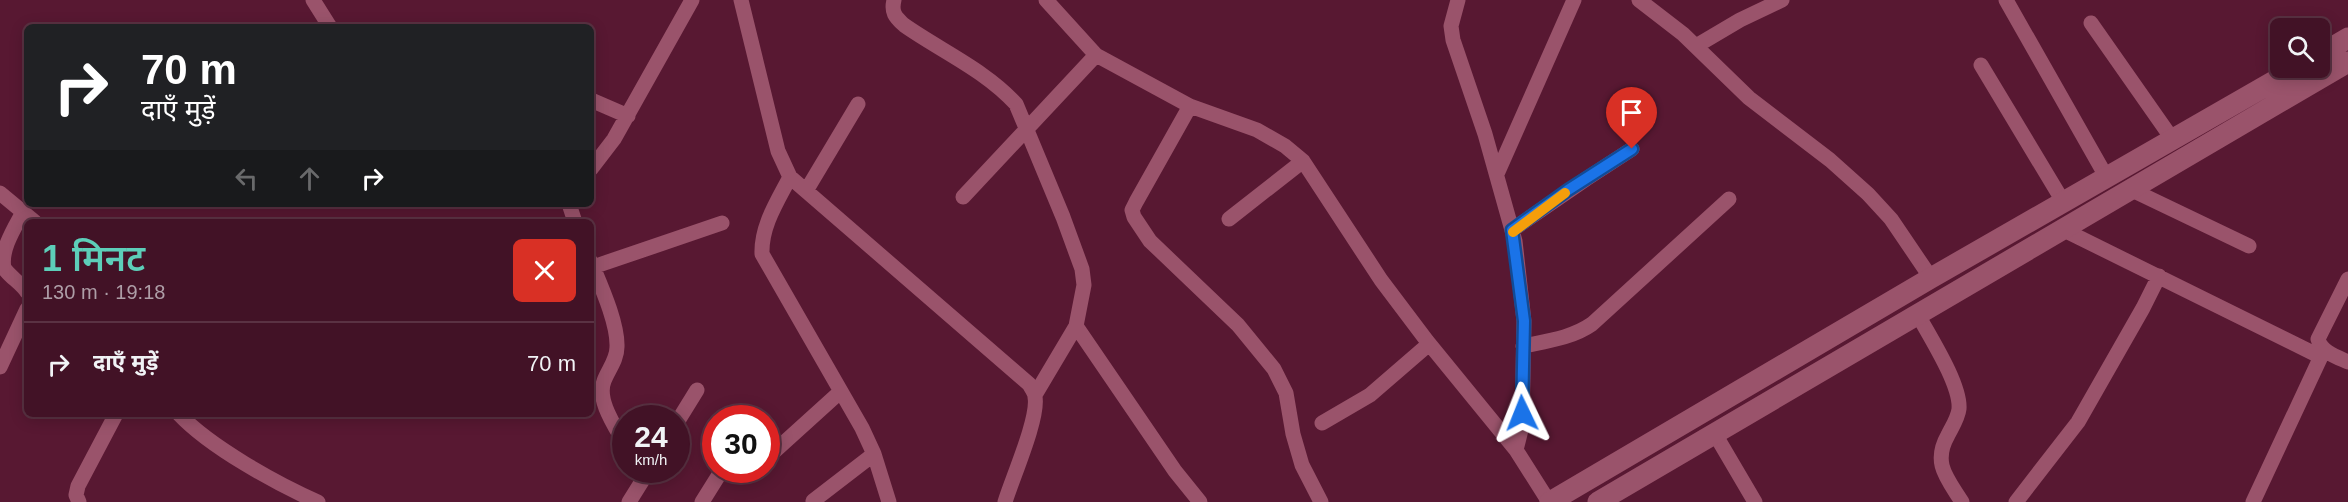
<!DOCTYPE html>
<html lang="hi">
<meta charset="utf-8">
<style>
body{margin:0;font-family:Arial,"Noto Sans Devanagari",sans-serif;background:#4c2032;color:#f1f3f6;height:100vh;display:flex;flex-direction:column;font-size:22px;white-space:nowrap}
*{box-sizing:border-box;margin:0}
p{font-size:20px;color:#ae9ea7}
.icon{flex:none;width:33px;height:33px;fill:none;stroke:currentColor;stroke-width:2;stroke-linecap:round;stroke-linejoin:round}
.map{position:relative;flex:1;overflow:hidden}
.details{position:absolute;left:24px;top:219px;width:570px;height:198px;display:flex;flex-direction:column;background:#421226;border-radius:9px;box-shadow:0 3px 15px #0003,0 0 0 2px #5a3243}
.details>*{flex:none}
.hud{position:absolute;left:24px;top:24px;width:570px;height:183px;border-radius:9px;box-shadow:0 3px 15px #0003,0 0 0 2px #5a3243;background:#202124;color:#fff;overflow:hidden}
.buttons{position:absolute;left:2270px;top:18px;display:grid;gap:12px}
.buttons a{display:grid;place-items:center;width:60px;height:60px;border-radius:9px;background:#421226;box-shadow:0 3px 15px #0003,0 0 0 2px #5a3243;font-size:30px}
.speed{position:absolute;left:612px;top:405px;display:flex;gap:12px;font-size:30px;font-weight:700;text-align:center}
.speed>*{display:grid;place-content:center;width:78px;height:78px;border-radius:50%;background:#421226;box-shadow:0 3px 15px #0003,0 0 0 2px #5a3243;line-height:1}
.speed small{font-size:15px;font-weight:400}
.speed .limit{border:9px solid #d22;background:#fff;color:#111}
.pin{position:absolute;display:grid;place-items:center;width:51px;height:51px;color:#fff;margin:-62px -26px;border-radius:50% 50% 50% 0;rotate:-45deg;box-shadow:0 0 6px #0007}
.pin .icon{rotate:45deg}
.me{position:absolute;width:66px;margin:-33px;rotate:358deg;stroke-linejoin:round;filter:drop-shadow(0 0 4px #0008)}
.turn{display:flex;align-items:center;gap:21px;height:126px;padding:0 18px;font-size:27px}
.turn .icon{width:78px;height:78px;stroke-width:2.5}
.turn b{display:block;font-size:42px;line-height:51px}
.lanes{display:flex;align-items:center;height:57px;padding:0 18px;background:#0003;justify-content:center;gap:30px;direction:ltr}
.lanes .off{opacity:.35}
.round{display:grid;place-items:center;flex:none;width:63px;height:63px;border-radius:9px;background:#4c2032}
.summary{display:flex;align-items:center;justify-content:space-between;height:102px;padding:0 18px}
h1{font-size:36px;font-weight:600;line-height:45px;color:#5dceb9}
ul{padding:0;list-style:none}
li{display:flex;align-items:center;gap:18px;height:84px;padding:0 18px;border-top:2px solid #5a3243}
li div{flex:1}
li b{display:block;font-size:22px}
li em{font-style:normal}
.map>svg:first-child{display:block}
</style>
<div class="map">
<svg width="2348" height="502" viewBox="0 0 2348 502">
<rect width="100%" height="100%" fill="#581832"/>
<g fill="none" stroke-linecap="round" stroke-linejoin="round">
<path stroke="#9a536b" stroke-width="15" d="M313,0l17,27
M741,0l37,151 12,26 239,207c2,4 6,9 6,13 4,21 -23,82 -30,105
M894,0c-3,12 1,17 10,25 37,26 81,45 112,79l47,113 19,52 2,16 -8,41 -41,69
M1046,0l50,55 94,51 67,24 28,16 18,15 78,119 46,61 89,109 33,52
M1458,0l-7,26 2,14 32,94 30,107 9,80 -2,105 -6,24
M1639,0l44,34 66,64 81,62 38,34 23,25 40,59
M2006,0l101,178
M2091,23l82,117
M1696,46l44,-26 42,-20
M1981,65l83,138
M591,100l37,16
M1190,106l-54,96 -4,8 2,7 16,24 88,84 36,44 12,24 7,41 9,31 19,37
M591,169l23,-30 78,-139
M1497,174l77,-174
M790,177c-13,25 -29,49 -28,77l100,174 12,26 15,48
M2132,190l117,56
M806,191l52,-87
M0,193l35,29
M963,197l133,-142
M569,204l6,18
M23,212c-8,15 -23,38 -19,56 6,9 17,15 23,24
M1229,219l74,-58
M1512,230l74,-51 46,-30
M2064,230l257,127
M591,262c9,22 27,61 26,85 0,13 -9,23 -13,34 -8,20 13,48 22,65
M593,267l129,-44
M2348,279l-30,60c3,13 19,18 30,23
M1918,315c12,22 43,70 41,94 -1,9 -7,18 -11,26 -16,28 -1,43 14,67
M1076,326l99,145 25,31
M1523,346c24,-5 49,-8 69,-22l137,-125
M0,367l27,-58
M179,414c31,33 98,70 139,88
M1322,423l48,-28 59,-51
M676,424l21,-34
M1715,434l40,68
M766,459l74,-67
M813,501l61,-47
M79,502l-3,-7 2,-9 38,-72
M629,502l20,-32
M702,502l20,-32
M2016,502l62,-80 65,-114 16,-32
M2253,502l71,-152"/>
<path stroke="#9a536b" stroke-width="21" d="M2319,55l29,-17
M1550,502l381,-224 366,-210
M1598,502l750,-440"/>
</g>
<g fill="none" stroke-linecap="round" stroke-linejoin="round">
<defs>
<path id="route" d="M1522,413l2,-92 -12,-91 56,-40 64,-41"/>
</defs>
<use href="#route" stroke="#114b97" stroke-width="15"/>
<use href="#route" stroke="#1a73e8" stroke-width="10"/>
<path stroke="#f59e0b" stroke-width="10" d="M1513,232l52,-39"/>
</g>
</svg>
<div class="buttons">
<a><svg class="icon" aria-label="search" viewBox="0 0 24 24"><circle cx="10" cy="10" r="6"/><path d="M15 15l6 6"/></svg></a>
</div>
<div class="speed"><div>24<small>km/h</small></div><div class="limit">30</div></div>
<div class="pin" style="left:1632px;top:149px;background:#d93025"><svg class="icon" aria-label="arrive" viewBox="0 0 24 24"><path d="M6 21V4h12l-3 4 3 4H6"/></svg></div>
<svg class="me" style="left:1522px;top:413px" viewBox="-20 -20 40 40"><path d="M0-17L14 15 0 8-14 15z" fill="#1a73e8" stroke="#fff" stroke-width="4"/></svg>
<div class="hud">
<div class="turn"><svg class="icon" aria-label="right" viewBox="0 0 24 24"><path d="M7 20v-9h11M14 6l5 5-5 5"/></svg><div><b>70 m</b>दाएँ मुड़ें</div></div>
<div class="lanes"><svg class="icon off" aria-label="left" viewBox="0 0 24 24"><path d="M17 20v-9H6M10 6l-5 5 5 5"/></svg><svg class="icon off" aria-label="ahead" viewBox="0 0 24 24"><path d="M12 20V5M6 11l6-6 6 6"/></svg><svg class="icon" aria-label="right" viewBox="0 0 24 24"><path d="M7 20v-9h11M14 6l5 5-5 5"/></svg></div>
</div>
<section class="details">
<div class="summary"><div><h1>1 मिनट</h1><p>130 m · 19:18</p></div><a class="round" style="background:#d93025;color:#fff"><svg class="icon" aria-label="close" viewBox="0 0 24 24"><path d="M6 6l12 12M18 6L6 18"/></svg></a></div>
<ul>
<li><svg class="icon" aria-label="right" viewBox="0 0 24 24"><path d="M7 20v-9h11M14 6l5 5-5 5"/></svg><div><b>दाएँ मुड़ें</b></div><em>70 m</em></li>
</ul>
</section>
</div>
